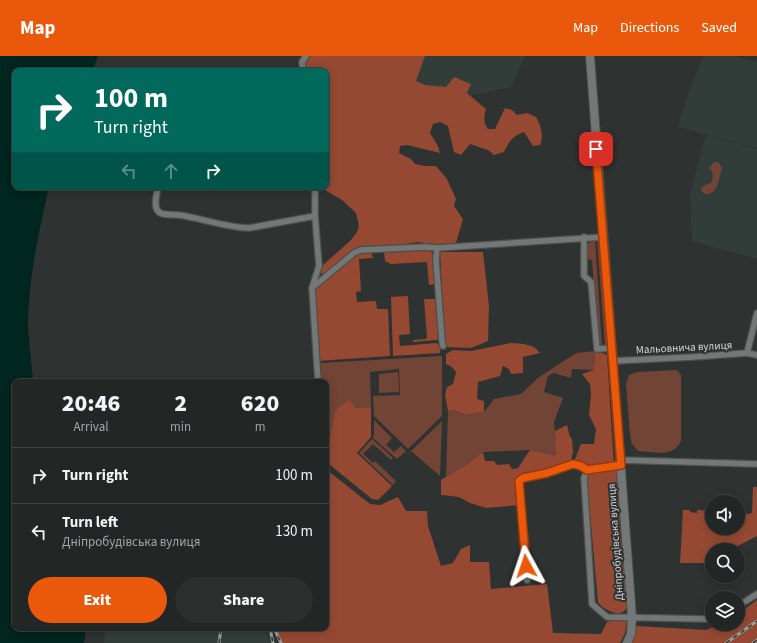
<!DOCTYPE html>
<meta charset="utf-8">
<style>
body{margin:0;font-family:"Source Sans 3",sans-serif;background:#2a2e2d;color:#f1f3f6;height:100vh;display:flex;flex-direction:column;font-size:15px;white-space:nowrap}
*{box-sizing:border-box;margin:0}
p{font-size:13px;color:#a2a5a7}
.icon{flex:none;width:22px;height:22px;fill:none;stroke:currentColor;stroke-width:2;stroke-linecap:round;stroke-linejoin:round}
.map{position:relative;flex:1;overflow:hidden}
.drawer{position:absolute;left:12px;top:323px;width:317px;height:252px;display:flex;flex-direction:column;background:#222625;border-radius:8px;box-shadow:0 2px 10px #0003,0 0 0 1px #3f4342}
.drawer>*{flex:none}
.hud{position:absolute;left:12px;top:12px;width:317px;height:122px;border-radius:8px;box-shadow:0 2px 10px #0003,0 0 0 1px #3f4342;background:#00695c;color:#fff;overflow:hidden}
.fabs{position:absolute;left:705px;top:439px;display:grid;gap:8px}
.fabs a{display:grid;place-items:center;width:40px;height:40px;border-radius:50%;background:#222625;box-shadow:0 2px 10px #0003,0 0 0 1px #3f4342;font-size:20px}
.pin{position:absolute;display:grid;place-items:center;width:34px;height:34px;color:#fff;margin:-17px;border-radius:8px;box-shadow:0 2px 6px #0006}
.me{position:absolute;width:44px;margin:-22px;rotate:355deg;stroke-linejoin:round;filter:drop-shadow(0 0 3px #0008)}
.turn{display:flex;align-items:center;gap:14px;height:84px;padding:0 16px;font-size:18px}
.turn .icon{width:52px;height:52px;stroke-width:2.5}
.turn b{display:block;font-size:28px;line-height:34px}
.lanes{display:flex;align-items:center;height:38px;padding:0 16px;background:#0003;justify-content:center;gap:20px;direction:ltr}
.lanes .off{opacity:.35}
.eta{display:flex;justify-content:space-evenly;align-items:center;height:68px;text-align:center}
.eta b{font-size:24px;font-weight:800;line-height:28px}
.button{display:flex;gap:8px;margin-top:auto;padding:8px 16px}
.button a{flex:1;height:46px;border-radius:24px;background:#ea580c;color:#fff;font-size:16px;font-weight:800;line-height:46px;text-align:center}
.button a+a{background:#2a2e2d;color:#f1f3f6}
ul{padding:0;list-style:none}
li{display:flex;align-items:center;gap:12px;height:56px;padding:0 16px;border-top:1px solid #3f4342}
li div{flex:1}
li b{display:block;font-size:15px}
li em{font-style:normal}
header{display:flex;align-items:center;gap:24px;box-sizing:border-box;height:56px;padding:0 20px;background:#ea580c;color:#fff}
header strong{font-size:19px}
nav{display:flex;gap:22px;margin-inline-start:auto;font-size:14px}
.map>svg:first-child{display:block}
</style>
<header>
<strong>Map</strong>
<nav><a>Map</a><a>Directions</a><a>Saved</a></nav>
</header>
<div class="map">
<svg width="757" height="587" viewBox="0 0 757 587">
<rect width="100%" height="100%" fill="#2e3231"/>
<path fill="#323d3a" d="M413,0h112l-14,31 -47,10 -52,-12z
M703,0h31l23,6v86l-79,-21 3,-14z
M706,79l51,14v110l-66,-18 1,-4 -2,-42z
M105,572h159l7,15h-167z"/>
<path fill="#724436" d="M716,106l3,1 3,5c-3,10 -4,28 -18,26l-3,-4 1,-3 10,-5 1,-8 -3,-6 2,-4z
M592,184h3l7,106 -2,-1 -2,-3 -6,-82 -5,-1v-14z
M597,184l4,4 7,100 -3,2z
M595,295l-1,19 -22,-1 -1,9 -17,-5 -6,3 -4,16 19,6 -9,24 3,33 -27,-5 -47,2 -14,11 -23,14 2,-66 6,-1 11,5 19,-3 10,-13 27,-5 17,-16 38,-25z
M442,300v60l-34,33 -34,-33 -1,-20 27,-1 -1,-26 -29,3 1,35 -15,1 -3,-3 -22,29 -4,15 -1,-67h-5l-1,-19z
M677,314l4,5v66c-8,17 -27,11 -43,10l-6,-7 -2,-9 -4,-51 3,-9 8,-3z
M398,316l1,20 -20,1v-19z
M374,364l18,18 -6,7 8,7 7,-6 5,5 -9,8 -24,-21 1,-3z
M442,365l-2,55 -29,-25z
M372,383l21,19 -2,2 -18,-16 -10,10 10,9 2,-2 21,20 -3,4 -34,-32z"/>
<path fill="#954932" d="M309,0h116l-9,25 9,4 21,2 8,-10 17,7 -4,9 19,16c-2,6 -3,14 2,20h7l10,-21 7,2 5,5 10,-2 9,4c5,8 8,19 4,28l-7,1 -9,-14c-11,4 -15,9 -20,20l-10,3 -6,-5 -18,-6 -9,11 -7,-3 -6,-26 -8,-4 -7,2 -3,9 8,13 2,7 -33,-8 -7,1 -1,7 12,6 4,5 10,2h11l11,13 9,20 -2,7 9,13 -7,24 -15,2 -24,-3 -20,4 -37,2 -33,25 -8,1 2,-7 30,-27 6,-8 2,-6 -3,-13 -14,-13 -19,-11 -1,-2h4v-116h-21v-8z
M425,192l5,2 4,6 3,28 -8,1 -2,-23 -36,2 -6,-3 -1,-10z
M371,195l2,7 -14,1 2,32 -5,1 1,10 19,-1 1,8h11l2,47 -72,5 -4,-71 3,-5 40,-32z
M440,196h43l6,54 -1,35 -17,7 -26,-1z
M408,240l2,38 -11,1 1,11 36,-3 5,3 -1,7 -47,3 -2,-59z
M424,243h14l2,39 -3,2 -24,2v-2l13,-1 1,-2z
M511,287c11,1 22,0 29,10l-17,4v16l-12,1 -2,-5 -6,-3 -3,10 -22,6 -1,17 7,2v11l-19,3 -11,-5 -6,1 -3,-16 2,-8 6,-3 3,-12 -4,-5 -6,-3v-10l7,-4 18,1z
M595,295l12,4 7,111 -27,5 -14,-7 8,-20h13l2,-15 -7,-14 2,-21 -1,-10 -8,-10 12,-4z
M349,344l7,8 15,-1v30l-14,16 35,33 -14,14 -6,-1 -42,-34 -4,-6 1,-10 4,-15 4,-23z
M567,369l3,12 2,2 1,14 -4,13 -50,15 1,24 -34,3 -16,-5 -11,-6 -18,-2v-15l28,-17 14,-11 2,9h9l3,4 12,-1 3,5 6,-1 12,-18 26,5 -1,-24z
M614,412l3,3 11,134c-4,15 -24,6 -30,-3l-11,-122 3,-8z
M327,414l43,34 10,1 18,-8 8,14h21l1,15 13,40 12,-3 8,-14 9,-4v17h19l2,27 56,-5 6,49 48,1 6,-12 7,-2h13l-2,13 -5,10h-339l-7,-15h52v-156z
M753,431h4v49l-27,14h-18v9l-9,4h-23l3,-53h7v2l7,1v-3l15,1v17h26v-12l14,-3z
M757,544v43h-126l5,-17 70,4 14,-6h18v-10z"/>
<path fill="#01251f" d="M0,0h98l-6,15h-77v116h34c-10,44 -20,88 -21,134 0,20 4,40 5,61h-18v246h71l-2,15h-84z"/>
<g fill="none" stroke-linecap="round" stroke-linejoin="round">
<defs>
<path id="street" d="M303,15l-1,-9 4,-6
M158,131c-1,7 -5,19 0,24 3,5 15,3 21,4 21,3 49,13 70,13l66,-12
M315,131v29l4,50 -7,22 6,94
M584,181v39l7,6 6,67 15,-1
M437,192l-1,12 6,81 1,5
M312,232l42,-35 7,-3 64,-3 12,1 167,-11
M747,297l10,-40
M613,305l80,-4 54,-4 10,2
M620,404l137,4
M587,415l-3,7 8,126 15,13 99,2 6,-1
M527,524l-8,-99 4,-3 24,-5 26,-9 8,2 6,5 34,-6
M738,550l19,-12"/>
<path id="secondary" d="M590,0l42,561 -1,17 -4,9"/>
</defs>
<use href="#street" stroke="#4b4f4e" stroke-width="8"/>
<use href="#secondary" stroke="#4b4f4e" stroke-width="10"/>
<use href="#street" stroke="#737876" stroke-width="5.5"/>
<use href="#secondary" stroke="#737876" stroke-width="8"/>
<defs>
<path id="rail" d="M270,572l3,15
M274,572l7,15
M219,587l2,-15
M726,587l31,-22
M753,587l4,-3"/>
</defs>
<use href="#rail" stroke="#9b9e9d" stroke-width="3"/>
<use href="#rail" stroke="#2e3231" stroke-width="1.5" stroke-dasharray="4.5" stroke-linecap="butt"/>
</g>
<g fill="none" stroke-linecap="round" stroke-linejoin="round">
<defs>
<path id="route" d="M526,510l-7,-85 4,-3 24,-5 26,-9 8,2 6,4 34,-5 -25,-316"/>
</defs>
<use href="#route" stroke="#983908" stroke-width="10"/>
<use href="#route" stroke="#ea580c" stroke-width="7"/>
</g>
<g text-anchor="middle" stroke-width="4" stroke-linejoin="round" paint-order="stroke">
<g font-size="11" fill="#d4d6d5" stroke="#2e3231">
<text transform="translate(684 291) rotate(-3)" y="4">Мальовнича вулиця</text>
<text transform="translate(615 486) rotate(-94)" y="4">Дніпробудівська вулиця</text>
</g>
</g>
</svg>
<div class="fabs">
<a><svg class="icon" aria-label="sound" viewBox="0 0 24 24"><path d="M4 9h4l5-4v14l-5-4H4zM17 9q2 3 0 6"/></svg></a>
<a><svg class="icon" aria-label="search" viewBox="0 0 24 24"><circle cx="10" cy="10" r="6"/><path d="M15 15l6 6"/></svg></a>
<a><svg class="icon" aria-label="layers" viewBox="0 0 24 24"><path d="M12 4l9 5-9 5-9-5zM3 14l9 5 9-5"/></svg></a>
</div>
<div class="pin" style="left:596px;top:93px;background:#d93025"><svg class="icon" aria-label="arrive" viewBox="0 0 24 24"><path d="M6 21V4h12l-3 4 3 4H6"/></svg></div>
<svg class="me" style="left:526px;top:510px" viewBox="-20 -20 40 40"><path d="M0-17L14 15 0 8-14 15z" fill="#ea580c" stroke="#fff" stroke-width="4"/></svg>
<div class="hud">
<div class="turn"><svg class="icon" aria-label="right" viewBox="0 0 24 24"><path d="M7 20v-9h11M14 6l5 5-5 5"/></svg><div><b>100 m</b>Turn right</div></div>
<div class="lanes"><svg class="icon off" aria-label="left" viewBox="0 0 24 24"><path d="M17 20v-9H6M10 6l-5 5 5 5"/></svg><svg class="icon off" aria-label="ahead" viewBox="0 0 24 24"><path d="M12 20V5M6 11l6-6 6 6"/></svg><svg class="icon" aria-label="right" viewBox="0 0 24 24"><path d="M7 20v-9h11M14 6l5 5-5 5"/></svg></div>
</div>
<section class="drawer">
<div class="eta">
<div><b>20:46</b><p>Arrival</p></div>
<div><b>2</b><p>min</p></div>
<div><b>620</b><p>m</p></div>
</div>
<ul>
<li><svg class="icon" aria-label="right" viewBox="0 0 24 24"><path d="M7 20v-9h11M14 6l5 5-5 5"/></svg><div><b>Turn right</b></div><em>100 m</em></li>
<li><svg class="icon" aria-label="left" viewBox="0 0 24 24"><path d="M17 20v-9H6M10 6l-5 5 5 5"/></svg><div><b>Turn left</b><p>Дніпробудівська вулиця</p></div><em>130 m</em></li>
</ul>
<div class="button"><a>Exit</a><a>Share</a></div>
</section>
</div>
